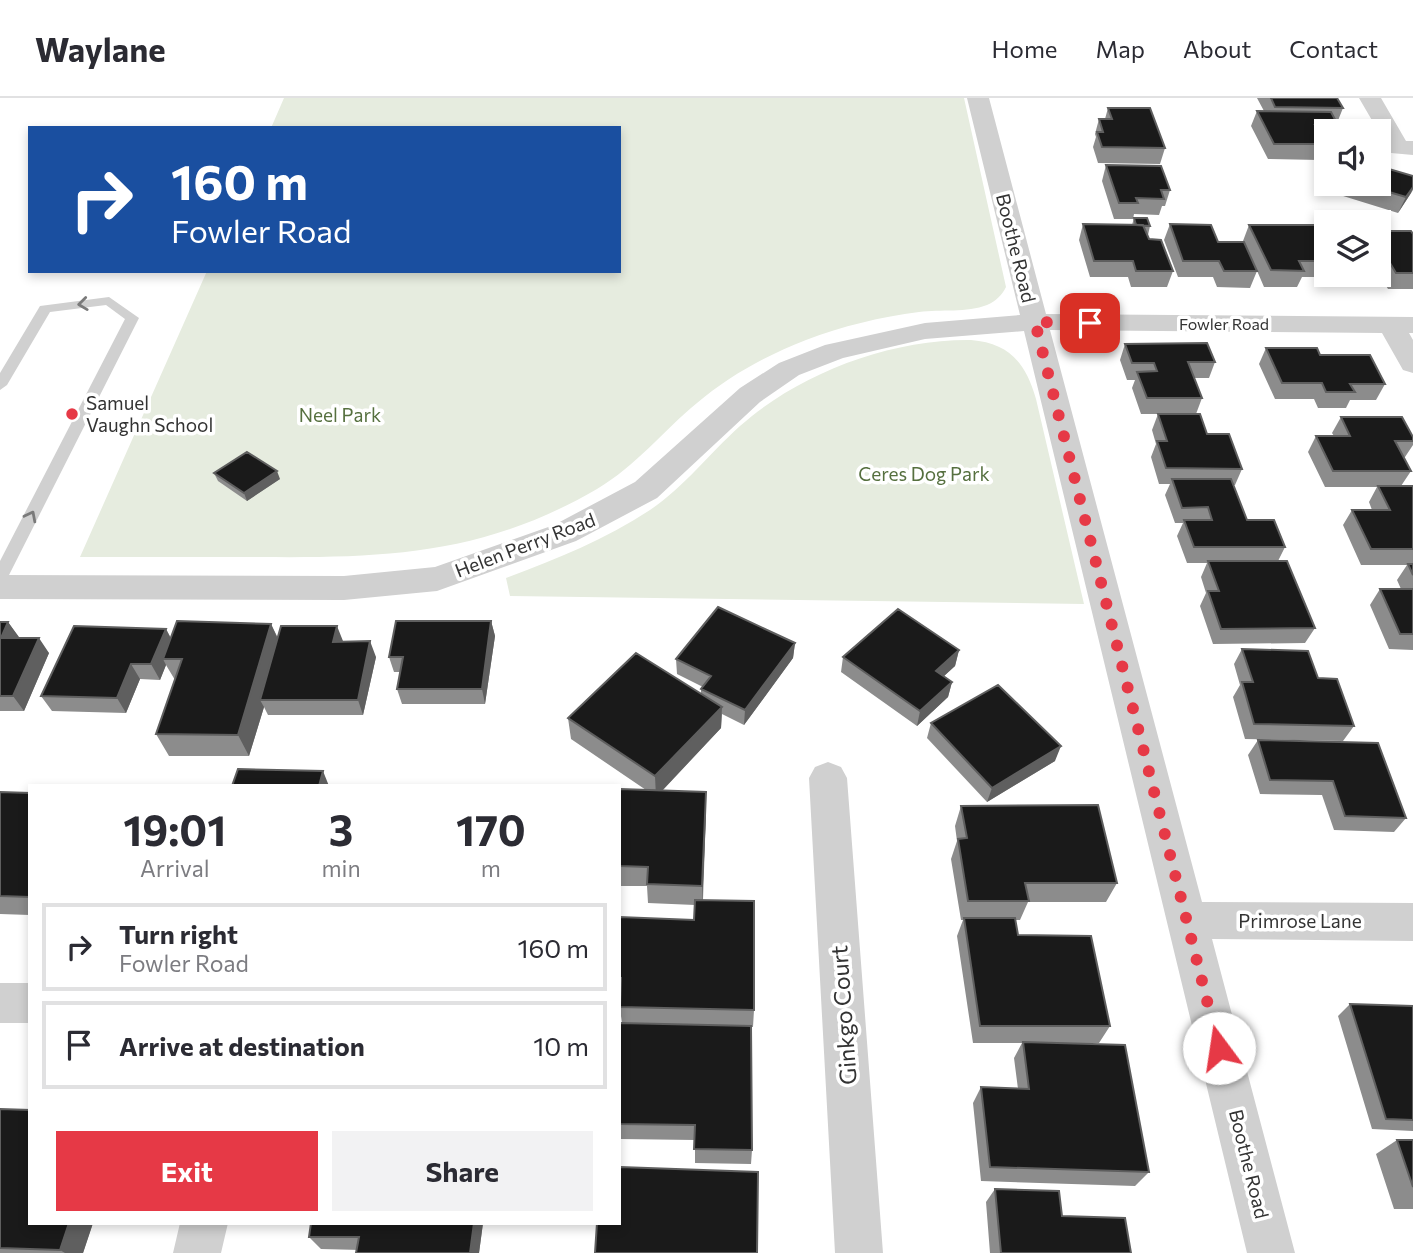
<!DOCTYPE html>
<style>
body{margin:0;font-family:Commissioner,sans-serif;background:#f2f2f3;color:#2b2b33;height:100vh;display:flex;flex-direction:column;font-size:26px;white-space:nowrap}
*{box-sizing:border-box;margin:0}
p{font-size:23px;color:#7c7c81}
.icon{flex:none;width:38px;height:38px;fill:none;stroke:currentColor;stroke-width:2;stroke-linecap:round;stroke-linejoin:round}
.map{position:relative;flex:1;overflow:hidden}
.panel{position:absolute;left:28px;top:686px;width:593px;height:441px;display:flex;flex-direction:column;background:#fff;border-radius:0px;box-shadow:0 4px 10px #0003}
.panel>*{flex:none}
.hud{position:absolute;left:28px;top:28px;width:593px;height:147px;border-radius:0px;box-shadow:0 4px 10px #0003;background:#1a4fa0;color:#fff;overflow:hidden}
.buttons{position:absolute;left:1314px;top:21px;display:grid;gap:14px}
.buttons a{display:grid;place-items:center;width:77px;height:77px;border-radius:0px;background:#fff;box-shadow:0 4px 10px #0003;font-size:35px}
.pin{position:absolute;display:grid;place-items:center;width:60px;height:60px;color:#fff;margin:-30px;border-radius:14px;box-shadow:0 4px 10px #0006}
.me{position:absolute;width:77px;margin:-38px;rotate:346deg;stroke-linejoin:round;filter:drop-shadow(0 0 5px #0008)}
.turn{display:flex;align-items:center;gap:24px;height:147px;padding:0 28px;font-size:32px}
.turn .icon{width:91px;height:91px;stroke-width:2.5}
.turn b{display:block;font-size:49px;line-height:60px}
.eta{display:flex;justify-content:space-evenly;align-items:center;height:119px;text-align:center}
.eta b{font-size:42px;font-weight:700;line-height:49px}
.cta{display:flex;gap:14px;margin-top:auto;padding:14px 28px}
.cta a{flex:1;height:80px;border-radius:0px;background:#e63946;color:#fff;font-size:28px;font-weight:700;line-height:80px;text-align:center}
.cta a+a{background:#f2f2f3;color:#2b2b33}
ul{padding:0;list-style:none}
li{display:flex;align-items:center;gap:21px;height:88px;margin:0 14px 10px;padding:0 14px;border:4px solid #e1e1e2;border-radius:0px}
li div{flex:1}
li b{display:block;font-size:26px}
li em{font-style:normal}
header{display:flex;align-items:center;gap:42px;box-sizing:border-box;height:98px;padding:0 35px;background:#fff;border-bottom:2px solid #e1e1e2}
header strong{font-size:33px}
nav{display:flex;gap:38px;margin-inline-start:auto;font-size:24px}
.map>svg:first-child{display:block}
</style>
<header>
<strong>Waylane</strong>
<nav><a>Home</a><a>Map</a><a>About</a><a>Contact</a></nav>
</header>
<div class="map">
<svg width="1413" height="1155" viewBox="0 0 1413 1155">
<rect width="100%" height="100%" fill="#fff"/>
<path fill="#e6ecdf" d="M284,0h680l42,189c-4,8 -10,14 -19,18 -20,8 -46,4 -68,7 -38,5 -77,14 -113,28 -39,15 -77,36 -109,63 -34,28 -61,63 -100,86 -114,66 -210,69 -337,68 -60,0 -120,0 -180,0l127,-286h413v-143h-349z
M971,242c38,3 55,23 65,59l48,205 -574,-8 -4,-18c50,-19 99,-38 144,-68 35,-24 59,-56 90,-84 60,-53 150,-87 231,-86z"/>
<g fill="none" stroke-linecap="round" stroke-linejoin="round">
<path fill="#d0d0d0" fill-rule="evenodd" d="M109,199l30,21 -131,259 -8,6v-22l125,-242 -19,-14 -56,7 -43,73 -7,5v-17l40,-67z"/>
<path fill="#d0d0d0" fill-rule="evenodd" d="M967,0h22l57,216 367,3v16h-4l4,7v33l-10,-3 -21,-37 -332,-3 152,572 211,1v38l-201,-2 83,314h-48l-223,-922 -99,8 -82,19 -44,17 -39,27 -103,96 -81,43 -139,50 -93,9 -344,-1v-24l344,1 91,-9 119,-42 81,-43 105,-94 39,-25 46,-18 100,-22 95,-8z
M1359,0h22l25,43h7v14l-22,-2z
M828,664l13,5 6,11 36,475h-48l-26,-475 6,-11z
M0,885h30v40h-30z
M180,1125h48l-7,30h-48z"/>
</g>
<path fill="#8c8c8c" d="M1257,0h80l6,10 -6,15 1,2 -2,6h-10v9h-2l2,4 -7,16 -51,-1 -17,-33 6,-15h7z
M1108,10l57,40 -5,16 -62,-1 -5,-16 3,-10 -1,-3 4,-15h6z
M1379,59l8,3 -4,7 30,9v14l-15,23 -71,-22 3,-7h49z
M1106,67l64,25 -5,16h-3l-3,9 -25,-1 -1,5h-19l-12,-38z
M1134,120l16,8 -2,9h-1l2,4 24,32 -6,16h-36l-3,-10h-38l-11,-37 4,-16 49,1z
M1170,126l48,18h26l-1,-1 6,-16 76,16 1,-3v37h4l-1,2h-27l-5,10h-33l-9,-21 2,5 -7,17 -33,-1 -4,-10h-35l-14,-37z
M1379,132l1,1 33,3v55h-25l-6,-10h-37l-2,-4h36z
M1125,246l90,18 -6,16h-15l8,20 -6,16 11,20 35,35 -7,16h-2l14,35 38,27 -7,14 37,67 -10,15 -92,1 -13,-38 6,-13 -5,-16 6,-14h-20l-10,-27 6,-13h-8l-10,-28 5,-11h-11l-8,-27 5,-13 -4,-14 6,-16h-17l-9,-26 3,-8h-8l-7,-20z
M1266,250l54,7 65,29 -9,16h-26l-4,8h-28l-4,-9h-39l-16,-35z
M1341,319l72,20v8l-8,12h-2l8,14 -10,15h12v164l-24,-1 -19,-44 10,-16h21l-4,-9 10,-15h-46l-18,-40 9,-15h20l-3,-8 8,-15h-52l-17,-35 8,-16h18l-2,-3z
M214,375l66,6 -33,22 -29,-20z
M491,523l4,15 -10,68h-83l-5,-15 3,-17h-6l-5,-15z
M0,524h8l11,16 30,15 -25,58h-24z
M271,526l7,14 65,4 33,15 -13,58h-95l-4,-8 -15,49h-80l-13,-22 19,-54 -9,-15 -6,15 -20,-1 -14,34 -74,-2 -11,-15 125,-67 5,9z
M795,545l-2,15 -49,67 -22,-11 -1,14 -58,62 43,22 -3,88 51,110 -1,17h-2l1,123 -1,14 -56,-1v-23l-75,-1v-116h2l-2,-14v-92l74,3 1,-15 -47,-2 -1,-17h-27v-97l26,1 -75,-51 -3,-21 133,-24v-5l2,-2 -26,-13 -1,-15z
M1242,551l76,29 36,48 -11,15 -98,-2 -12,-42 7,-12 -6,-21z
M959,552l-4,16 -11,10 8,6 -4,15 -31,29 -76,-54 2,-15z
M931,625l124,38 -68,41 -60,-64z
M1258,642l148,78 -12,14 -60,-2 -12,-35 -62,-1 -12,-39z
M0,694l30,1v122l-30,-1z
M961,708l156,77 -11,19h-78l-8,18h-5l3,15 92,91 -11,17h-43l93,129 -14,14 -154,-5 -8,-78 8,-16 37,2 -4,-31 8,-15h-49l-16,-107 6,-16h-2l-10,-61 6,-18 -2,-15z
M1350,906l63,2v125l-41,-2 -34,-113z
M0,1011l30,114h63l-10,30h-83z
M1397,1042h16v69h-19l-18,-55z
M995,1091l67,27 69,37h-141l-4,-51z
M311,1125h172l-4,30 -158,-4 -12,-12z"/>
<path fill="#5f5f5f" d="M1413,89l-2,6 -13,20 8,-16z
M277,373l3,8 -33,22 -3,-8z
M491,523l4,15 -10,68 -3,-15z
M8,524l11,15 -7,16 -11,-15z
M271,526l10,22 -21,54 4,7 -15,49 -11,-21z
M337,528l6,15 -4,16 -6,-15z
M166,531l8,16 -11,14 3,6 -6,15 -9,-16z
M39,540l10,15 -25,58 -11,-15z
M370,543l6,16 -13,58 -5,-15z
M795,545l-2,15 -49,67 1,-15z
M959,552l-4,16 -22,20 3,-15z
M131,566l9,15 -14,34 -9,-15z
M952,584l-4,15 -31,29 3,-15z
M722,609l-1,21 -65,69 -1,-21z
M1061,648l-6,15 -68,41 5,-14z
M323,673l6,15h-10z
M706,694v20l-4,93v-19z
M69,1125h24l-10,30h-18l-5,-3z
M474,1125h9l-4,30h-9z"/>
<path fill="#1a1a1a" stroke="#5f5f5f" stroke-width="2" d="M1271,0h66l6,10 -68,-1z
M1108,10h42l15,40 -63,-1 -5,-15h6l-4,-13h13z
M1257,13l74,1 7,13h-23l11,19h-52z
M1379,59l8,3 -5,7 31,9v11l-7,10 -44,-13h17z
M1106,67l55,1 9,24h-9l3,9 -28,-1 2,5h-19z
M1134,120h13l3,8 -14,-1z
M1083,126l60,1 6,14 12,1 12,31h-37l-3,-10h-39z
M1170,126l41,1 7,17h26l13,29h-33l-5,-10h-36z
M1249,127h68l9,18v18h-27l5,10 -33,-1z
M1379,132l1,1h31l2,3v39h-17l-6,-10h-11z
M1207,245l8,19h-27l14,36h-55l-10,-26 20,-1 -3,-8h-22l-7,-19z
M1266,250h51l3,7h50l15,29h-35l5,8h-29l-4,-9h-40z
M1158,316h42l7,20h22l13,35 -76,-1 -9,-27h10z
M1341,319h61l11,20v4h-18l16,30h-78l-17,-35h34z
M247,354l30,19 -33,22 -30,-20z
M1172,381h59l16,41h27l11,27h-91l-10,-27h28l-4,-13 -26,1z
M1378,388h35v63h-42l-19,-39h38z
M1208,463h79l28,67 -94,1 -13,-38h11z
M1408,466h5v11z
M1380,491h33v45h-13z
M718,509l77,36 -50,67 -44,-21 10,-13 -35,-17z
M898,511l61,41 -23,21 16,11 -32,29 -77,-54z
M177,523l94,3 -33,111 -82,-1 26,-75h-19z
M396,523h95l-9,68h-85l6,-32h-14z
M0,524h8l-7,16h38l-26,58h-13z
M74,528l92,3 -15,35h-20l-14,34 -76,-2z
M281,528h56l-4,16 37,-1 -12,59h-98z
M1242,551l66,2 10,27 19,1 17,47 -100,-2 -12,-42h11z
M636,555l86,54 -67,69 -87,-58z
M998,587l63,61 -69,42 -61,-65z
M1258,642l120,3 28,75 -61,-2 -12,-35 -63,-1z
M238,671l85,2 -4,15h-87z
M620,691l86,3 -4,94 -55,-2 1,-17 -28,-1z
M0,694l30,1v104l-30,-1z
M1098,707l19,78h-92l4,18h-61l-10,-62 9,-1 -6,-32z
M695,802l59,1v109l-134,-3 1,-29h-1v-61l74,3z
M964,820h51l3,17 73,1 19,90h-130z
M1350,906l63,2v114l-27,-1z
M620,925l131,3 1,124 -58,-1 1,-24 -75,-1z
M1023,944l102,3 24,127 -159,-5 -9,-80 48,2z
M0,1011l30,1v113h39l-9,27 -60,-2z
M1397,1042h16v47z
M620,1069l138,5 -1,81h-162l2,-30h23z
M995,1091l64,2 3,25 63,2 6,35h-130z
M311,1125h163l-4,30h-114l3,-16h-50z"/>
<defs><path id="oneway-chevron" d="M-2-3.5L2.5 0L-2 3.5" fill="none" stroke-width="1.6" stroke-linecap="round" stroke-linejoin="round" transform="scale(1.75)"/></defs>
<g stroke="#7a7a7a">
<use href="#oneway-chevron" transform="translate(83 206) rotate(173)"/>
<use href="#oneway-chevron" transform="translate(31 418) rotate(-63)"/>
</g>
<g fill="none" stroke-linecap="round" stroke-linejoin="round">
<path stroke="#e63946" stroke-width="12" stroke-dasharray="0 21.6" d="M1090,225l-55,-1 184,726"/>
</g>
<circle fill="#e63946" stroke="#fff" stroke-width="2.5" cx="72" cy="316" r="7"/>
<g text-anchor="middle" stroke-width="7" stroke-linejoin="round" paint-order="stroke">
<g font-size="16" fill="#333" stroke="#fff">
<text x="1224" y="232">Fowler Road</text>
</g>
<g font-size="19" fill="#333" stroke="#fff">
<text transform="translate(1016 150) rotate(76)" y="7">Boothe Road</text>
<text transform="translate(525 447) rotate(-21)" y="7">Helen Perry Road</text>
<text x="1300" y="830">Primrose Lane</text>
<text transform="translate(1249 1066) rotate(76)" y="7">Boothe Road</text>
</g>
<g font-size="19" fill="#333" stroke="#fff" text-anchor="start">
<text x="86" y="312">Samuel<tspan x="86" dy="22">Vaughn School</tspan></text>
</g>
<g font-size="19" fill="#56703f" stroke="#fff">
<text x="340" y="324">Neel Park</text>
<text x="924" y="383">Ceres Dog Park</text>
</g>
<g font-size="23" fill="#333" stroke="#fff">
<text transform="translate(844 917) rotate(-94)" y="8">Ginkgo Court</text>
</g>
</g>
</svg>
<div class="buttons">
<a><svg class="icon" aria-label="sound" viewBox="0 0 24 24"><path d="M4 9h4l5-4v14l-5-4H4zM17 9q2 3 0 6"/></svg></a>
<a><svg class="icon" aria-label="layers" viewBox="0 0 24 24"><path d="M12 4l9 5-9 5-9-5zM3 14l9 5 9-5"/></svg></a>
</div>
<div class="pin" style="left:1090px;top:225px;background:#d93025"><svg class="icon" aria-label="arrive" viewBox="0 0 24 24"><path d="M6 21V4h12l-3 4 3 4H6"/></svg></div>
<svg class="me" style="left:1219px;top:950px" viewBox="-20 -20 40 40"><circle r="19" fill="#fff"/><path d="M0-13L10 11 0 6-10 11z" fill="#e63946"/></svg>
<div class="hud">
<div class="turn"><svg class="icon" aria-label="right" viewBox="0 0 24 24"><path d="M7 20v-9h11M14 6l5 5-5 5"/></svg><div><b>160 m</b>Fowler Road</div></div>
</div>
<section class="panel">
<div class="eta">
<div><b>19:01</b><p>Arrival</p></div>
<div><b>3</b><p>min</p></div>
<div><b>170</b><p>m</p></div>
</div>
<ul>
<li><svg class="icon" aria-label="right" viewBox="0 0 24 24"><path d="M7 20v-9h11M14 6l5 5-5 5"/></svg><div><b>Turn right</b><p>Fowler Road</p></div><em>160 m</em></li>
<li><svg class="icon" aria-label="arrive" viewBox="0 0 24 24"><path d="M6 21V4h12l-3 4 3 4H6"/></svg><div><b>Arrive at destination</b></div><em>10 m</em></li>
</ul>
<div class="cta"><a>Exit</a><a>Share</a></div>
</section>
</div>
